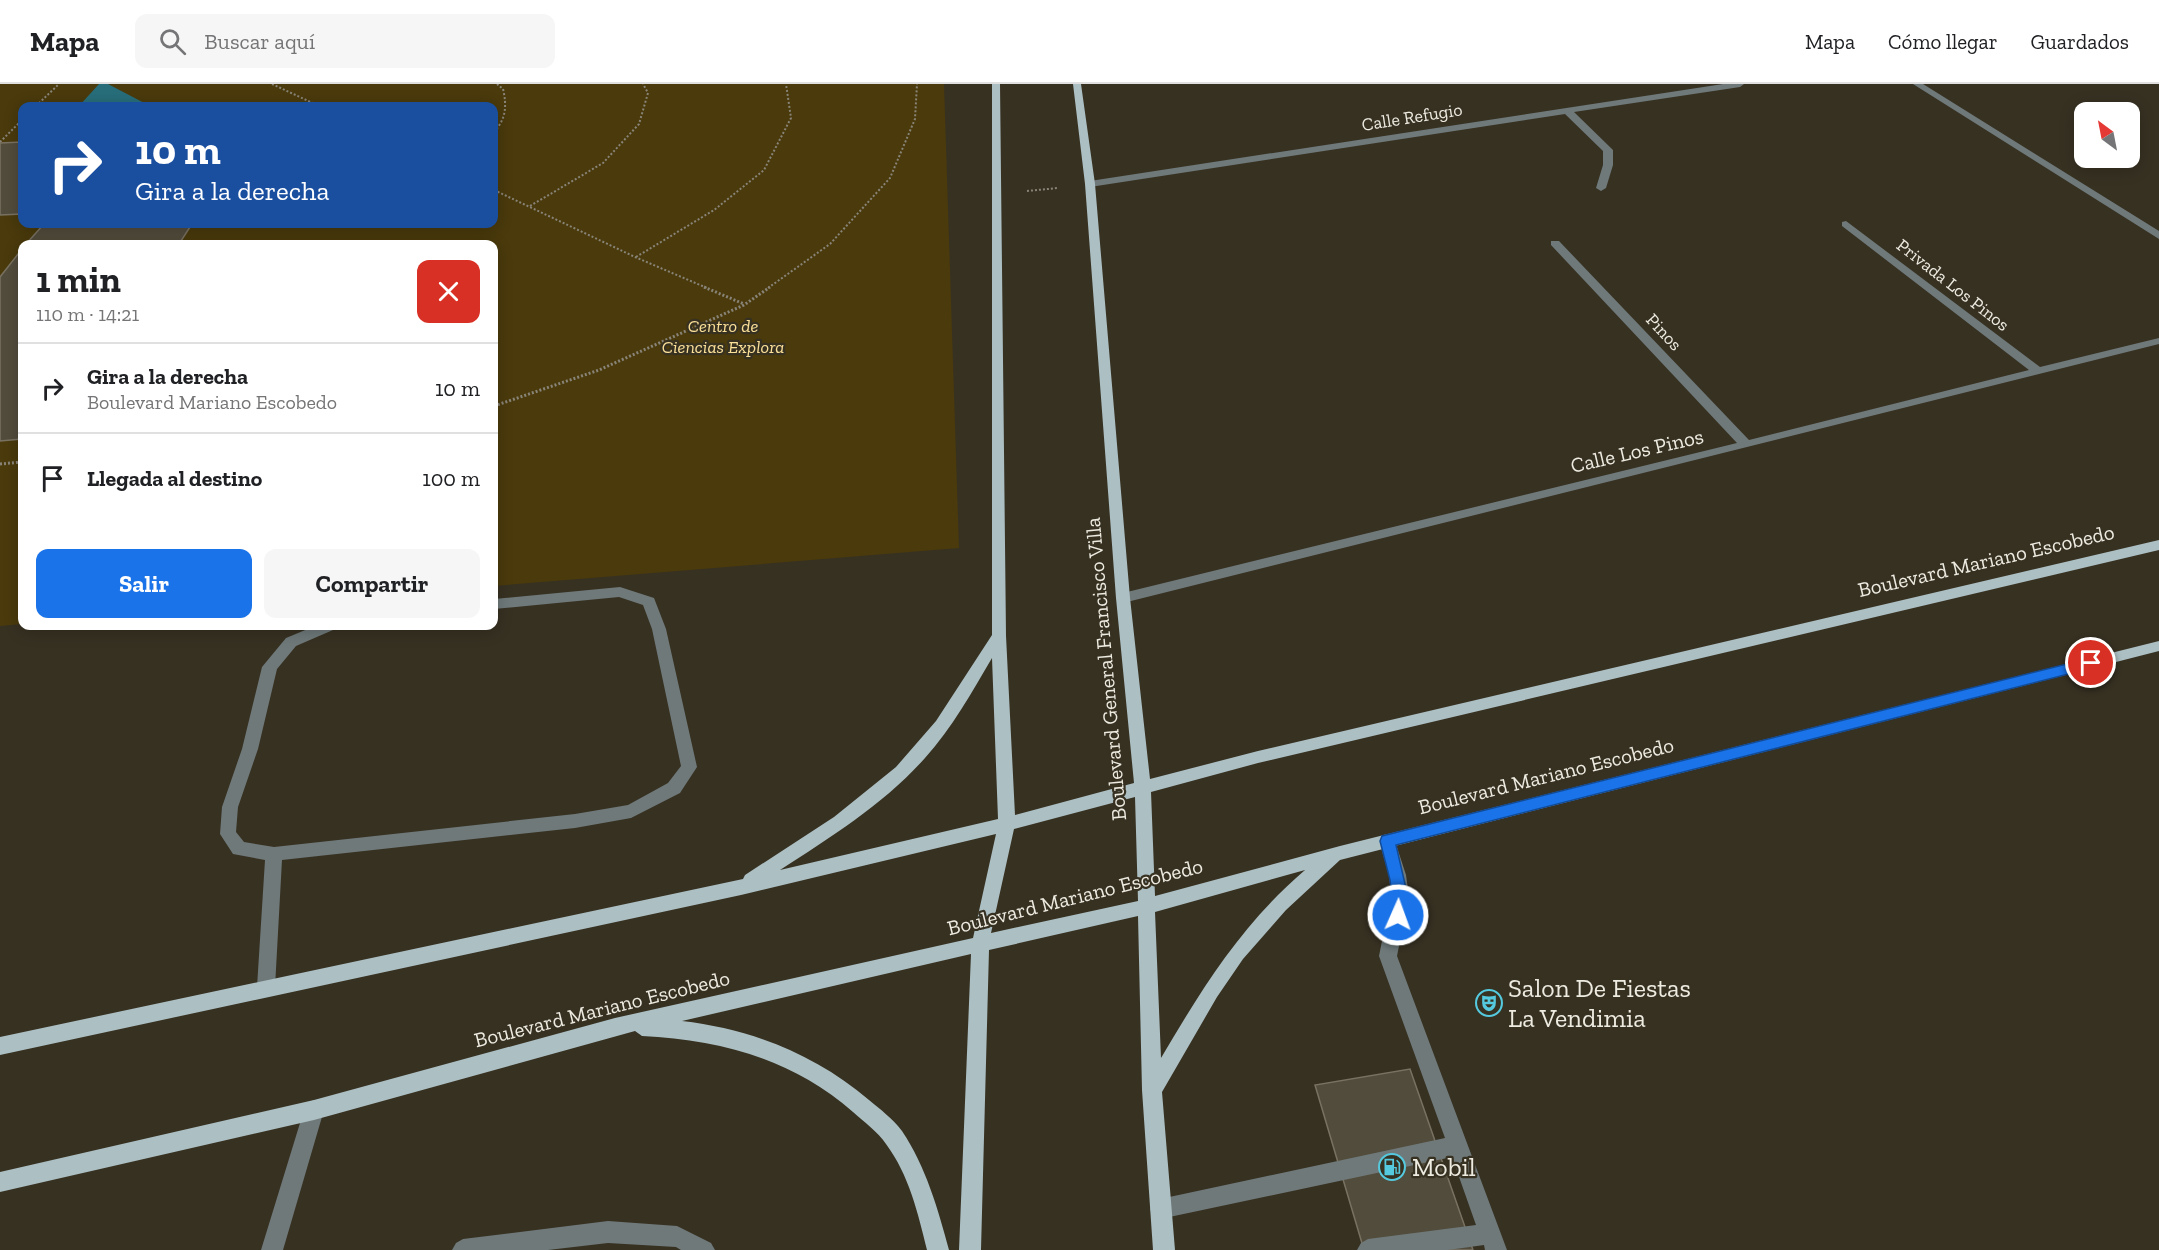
<!DOCTYPE html>
<html lang="es">
<meta charset="utf-8">
<style>
body{margin:0;font-family:"Zilla Slab",serif;background:#f6f6f6;color:#202124;height:100vh;display:flex;flex-direction:column;font-size:22px;white-space:nowrap}
*{box-sizing:border-box;margin:0}
p{font-size:20px;color:#757577}
.icon{flex:none;width:33px;height:33px;fill:none;stroke:currentColor;stroke-width:2;stroke-linecap:round;stroke-linejoin:round}
.map{position:relative;flex:1;overflow:hidden}
.side{position:absolute;left:18px;top:156px;width:480px;height:390px;display:flex;flex-direction:column;background:#fff;border-radius:12px;box-shadow:0 3px 15px #0003}
.side>*{flex:none}
.guide{position:absolute;left:18px;top:18px;width:480px;height:126px;border-radius:12px;box-shadow:0 3px 15px #0003;background:#1a4fa0;color:#fff;overflow:hidden}
.needle{width:39px;rotate:328deg}
.controls{position:absolute;left:2074px;top:18px;display:grid;gap:12px}
.controls a{display:grid;place-items:center;width:66px;height:66px;border-radius:12px;background:#fff;box-shadow:0 3px 15px #0003;font-size:30px}
.pin{position:absolute;display:grid;place-items:center;width:51px;height:51px;color:#fff;margin:-26px;border:3px solid #fff;border-radius:50%;box-shadow:0 2px 6px #0007}
.me{position:absolute;width:66px;margin:-33px;rotate:2deg;stroke-linejoin:round;filter:drop-shadow(0 0 4px #0008)}
.turn{display:flex;align-items:center;gap:21px;height:126px;padding:0 18px;font-size:27px}
.turn .icon{width:78px;height:78px;stroke-width:2.5}
.turn b{display:block;font-size:42px;line-height:51px}
.round{display:grid;place-items:center;flex:none;width:63px;height:63px;border-radius:12px;background:#f6f6f6}
.head{display:flex;align-items:center;justify-content:space-between;height:102px;padding:0 18px}
h1{font-size:36px;font-weight:700;line-height:45px}
.primary-button{display:flex;gap:12px;margin-top:auto;padding:12px 18px}
.primary-button a{flex:1;height:69px;border-radius:12px;background:#1a73e8;color:#fff;font-size:24px;font-weight:700;line-height:69px;text-align:center}
.primary-button a+a{background:#f6f6f6;color:#202124}
ul{padding:0;list-style:none}
li{display:flex;align-items:center;gap:18px;height:90px;padding:0 18px;border-top:2px solid #e0e0e0}
li div{flex:1}
li b{display:block;font-size:22px}
li em{font-style:normal}
header{display:flex;align-items:center;gap:36px;box-sizing:border-box;height:84px;padding:0 30px;background:#fff;border-bottom:2px solid #e0e0e0}
header strong{font-size:28px}
nav{display:flex;gap:33px;margin-inline-start:auto;font-size:21px}
.search{width:420px;height:54px;background:#f6f6f6;display:flex;align-items:center;gap:15px;box-sizing:border-box;padding:0 21px;border-radius:12px;color:#757577;font-size:22px}
.map>svg:first-child{display:block}
</style>
<header>
<strong>Mapa</strong>
<div class="search"><svg class="icon" aria-label="search" viewBox="0 0 24 24"><circle cx="10" cy="10" r="6"/><path d="M15 15l6 6"/></svg>Buscar aquí</div>
<nav><a>Mapa</a><a>Cómo llegar</a><a>Guardados</a></nav>
</header>
<div class="map">
<svg width="2159" height="1166" viewBox="0 0 2159 1166">
<rect width="100%" height="100%" fill="#373122"/>
<path fill="#4a3a0c" fill-rule="evenodd" d="M0,0h944l15,464 -465,38v-342h-472v380l-22,2zM22,22h472v118h-472z"/>
<path fill="#276d7a" d="M99,0h9l42,22h-71z"/>
<path fill="#524c3c" stroke="#797262" stroke-width="1.5" d="M22,58v72l-22,1v-72z
M44,140h148l-13,20h-153z
M22,165v190l-22,2v-164z
M1410,985l63,181h-109l-49,-165z"/>
<g fill="none" stroke-linecap="round" stroke-linejoin="round">
<path stroke="#898478" stroke-width="2" stroke-dasharray="2 2" stroke-linecap="butt" d="M272,0l47,22
M36,22l23,-22
M494,48c12,-13 13,-26 9,-43l-6,-5
M0,58l22,-22
M494,106l141,67 72,31
M1027,107l31,-3
M530,122l73,-43 36,-39 9,-31 -5,-9
M636,173l78,-47 50,-40 27,-52 -5,-34
M768,204l62,-44 60,-66 25,-59 2,-35"/>
<path stroke="#898478" stroke-width="3" stroke-dasharray="2 2" stroke-linecap="butt" d="M704,203l40,17
M494,322l105,-36 145,-65 26,-18
M0,380l22,-2"/>
<path fill="#6f797a" fill-rule="evenodd" d="M1723,0h21l-4,3 -166,25 39,38v15l-7,23 -5,3 -5,-3 7,-23v-14l-38,-37 -475,73 -5,-3 5,-3z
M1913,0h10l236,147v8z
M1846,137l194,146 119,-29v6l-1036,259 -7,-5 7,-5 614,-150 -186,-198v-4h8l190,199 280,-70 -187,-144v-4z
M620,503l34,11 12,31 31,138 -17,26 -49,25 -56,10 -293,32 -7,127 -2,6 -7,3 -7,-3 -2,-6 8,-127 -32,-6 -13,-20 2,-27 20,-58 20,-82 24,-29 29,-12h20l-2,4 -37,16 -19,23 -19,80 -20,58 -2,25 8,10 30,5 301,-33 53,-9 40,-22 13,-17 -29,-137 -9,-24 -24,-8 -125,12v-10z
M1387,750l6,2 2,5 11,34 3,21 -12,60 110,294h-22l-1,-5 -36,5h-91l4,-7 7,-4 108,-14 -24,-68 -292,62 -7,-3 -3,-7 3,-7 7,-3 285,-61 -66,-182 12,-60 -2,-21 -10,-34 2,-5z
M314,1016l7,3 3,7 -41,140h-22l43,-140 3,-7z
M608,1137l69,5 34,17 4,7h-34l-5,-3 -68,-4 -60,7h-96l4,-7 7,-4z"/>
<path fill="#acbfc3" fill-rule="evenodd" d="M992,0h8l6,552 9,179 119,-32 -18,-185 -31,-414 -12,-100h8l14,100 35,414 20,181 108,-28 901,-211v10l-901,213 -107,29 4,104 185,-50 819,-205v10l-819,209 -54,50 -43,49 -26,38 -55,95 13,158h-22l-11,-160 -4,-174 -149,34 -8,300h-22l12,-296 -289,67c69,8 133,33 187,79 11,9 24,19 33,31 24,36 36,78 47,119h-22c-9,-37 -18,-75 -41,-106 -8,-12 -22,-22 -33,-32 -61,-53 -132,-72 -211,-76l-7,-5 -321,89 -314,72v-20l314,-72 301,-82 358,-80 23,-104 -255,61 -741,160v-18l743,-158 2,-4 89,-58 62,-50 40,-46 56,-86zM992,574l6,161 -218,51c51,-33 104,-66 145,-112 27,-30 47,-66 67,-100zM1135,713l3,104 -147,32 23,-104zM1305,786c-64,55 -102,117 -144,188l-6,-146z"/>
</g>
<path fill="#1a73e8" stroke="#114b97" stroke-width="1.5" d="M2091,574l5,2 2,3 -2,4 -700,178 12,52 -5,23 -5,2 -6,-2 -2,-5 2,-18 -2,-17 -10,-39 2,-5z"/>
<defs>
<symbol id="theatre-ring" viewBox="-11 -11 22 22"><circle r="9.5" fill="#373122" stroke="#55cadf" stroke-width="1.5"/><path d="M-5-5.5Q0-4 5-5.5V0Q5 5 0 6Q-5 5-5 0ZM-3.3-2.5H-1v1.5H-3.3ZM1-2.5H3.3v1.5H1ZM-2.8 1Q0 5.5 2.8 1Z" fill="#55cadf"/></symbol>
<symbol id="fuel-ring" viewBox="-11 -11 22 22"><circle r="9.5" fill="#373122" stroke="#55cadf" stroke-width="1.5"/><path d="M-5.5-6h7V0h2V4h1.3V-2.5L3-4.5l.8-.8L6-3V5H2.5V1h-1V6h-7ZM-4.2-4.7v3.2H.2V-4.7Z" fill="#55cadf"/></symbol>
</defs>
<g fill-rule="evenodd">
<use href="#theatre-ring" x="1474" y="904" width="30" height="30"/>
<use href="#fuel-ring" x="1377" y="1068" width="30" height="30"/>
</g>
<g text-anchor="middle" stroke-width="4.5" stroke-linejoin="round" paint-order="stroke">
<g font-size="18" fill="#eeebe1" stroke="#373122">
<text transform="translate(1412 33) rotate(-9)" y="6">Calle Refugio</text>
<text transform="translate(1953 201) rotate(38)" y="6">Privada Los Pinos</text>
<text transform="translate(1664 248) rotate(47)" y="6">Pinos</text>
</g>
<g font-size="18" font-style="italic" fill="#fbe098" stroke="#373122">
<text x="723" y="248">Centro de<tspan x="723" dy="21">Ciencias Explora</tspan></text>
</g>
<g font-size="21" fill="#eeebe1" stroke="#373122">
<text transform="translate(1637 367) rotate(-13)" y="7">Calle Los Pinos</text>
<text transform="translate(1986 477) rotate(-13)" y="7">Boulevard Mariano Escobedo</text>
<text transform="translate(1106 585) rotate(-95)" y="7">Boulevard General Francisco Villa</text>
<text transform="translate(1546 692) rotate(-14)" y="7">Boulevard Mariano Escobedo</text>
<text transform="translate(1075 813) rotate(-14)" y="7">Boulevard Mariano Escobedo</text>
<text transform="translate(602 925) rotate(-14)" y="7">Boulevard Mariano Escobedo</text>
</g>
<g font-size="26" fill="#eeebe1" stroke="#373122" text-anchor="start">
<text x="1508" y="913">Salon De Fiestas<tspan x="1508" dy="30">La Vendimia</tspan></text>
<text x="1412" y="1092">Mobil</text>
</g>
</g>
</svg>
<div class="controls">
<a><svg class="needle" viewBox="-14 -14 28 28"><path d="M0-13l5 13h-10z" fill="#e53935"/><path d="M0 13l5-13h-10z" fill="#757577"/></svg></a>
</div>
<div class="pin" style="left:2091px;top:579px;background:#d93025"><svg class="icon" aria-label="arrive" viewBox="0 0 24 24"><path d="M6 21V4h12l-3 4 3 4H6"/></svg></div>
<svg class="me" style="left:1398px;top:831px" viewBox="-20 -20 40 40"><circle r="17" fill="#1a73e8" stroke="#fff" stroke-width="3"/><path d="M0-11L8 9 0 5-8 9z" fill="#fff"/></svg>
<div class="guide">
<div class="turn"><svg class="icon" aria-label="right" viewBox="0 0 24 24"><path d="M7 20v-9h11M14 6l5 5-5 5"/></svg><div><b>10 m</b>Gira a la derecha</div></div>
</div>
<section class="side">
<div class="head"><div><h1>1 min</h1><p>110 m · 14:21</p></div><a class="round" style="background:#d93025;color:#fff"><svg class="icon" aria-label="close" viewBox="0 0 24 24"><path d="M6 6l12 12M18 6L6 18"/></svg></a></div>
<ul>
<li><svg class="icon" aria-label="right" viewBox="0 0 24 24"><path d="M7 20v-9h11M14 6l5 5-5 5"/></svg><div><b>Gira a la derecha</b><p>Boulevard Mariano Escobedo</p></div><em>10 m</em></li>
<li><svg class="icon" aria-label="arrive" viewBox="0 0 24 24"><path d="M6 21V4h12l-3 4 3 4H6"/></svg><div><b>Llegada al destino</b></div><em>100 m</em></li>
</ul>
<div class="primary-button"><a>Salir</a><a>Compartir</a></div>
</section>
</div>
